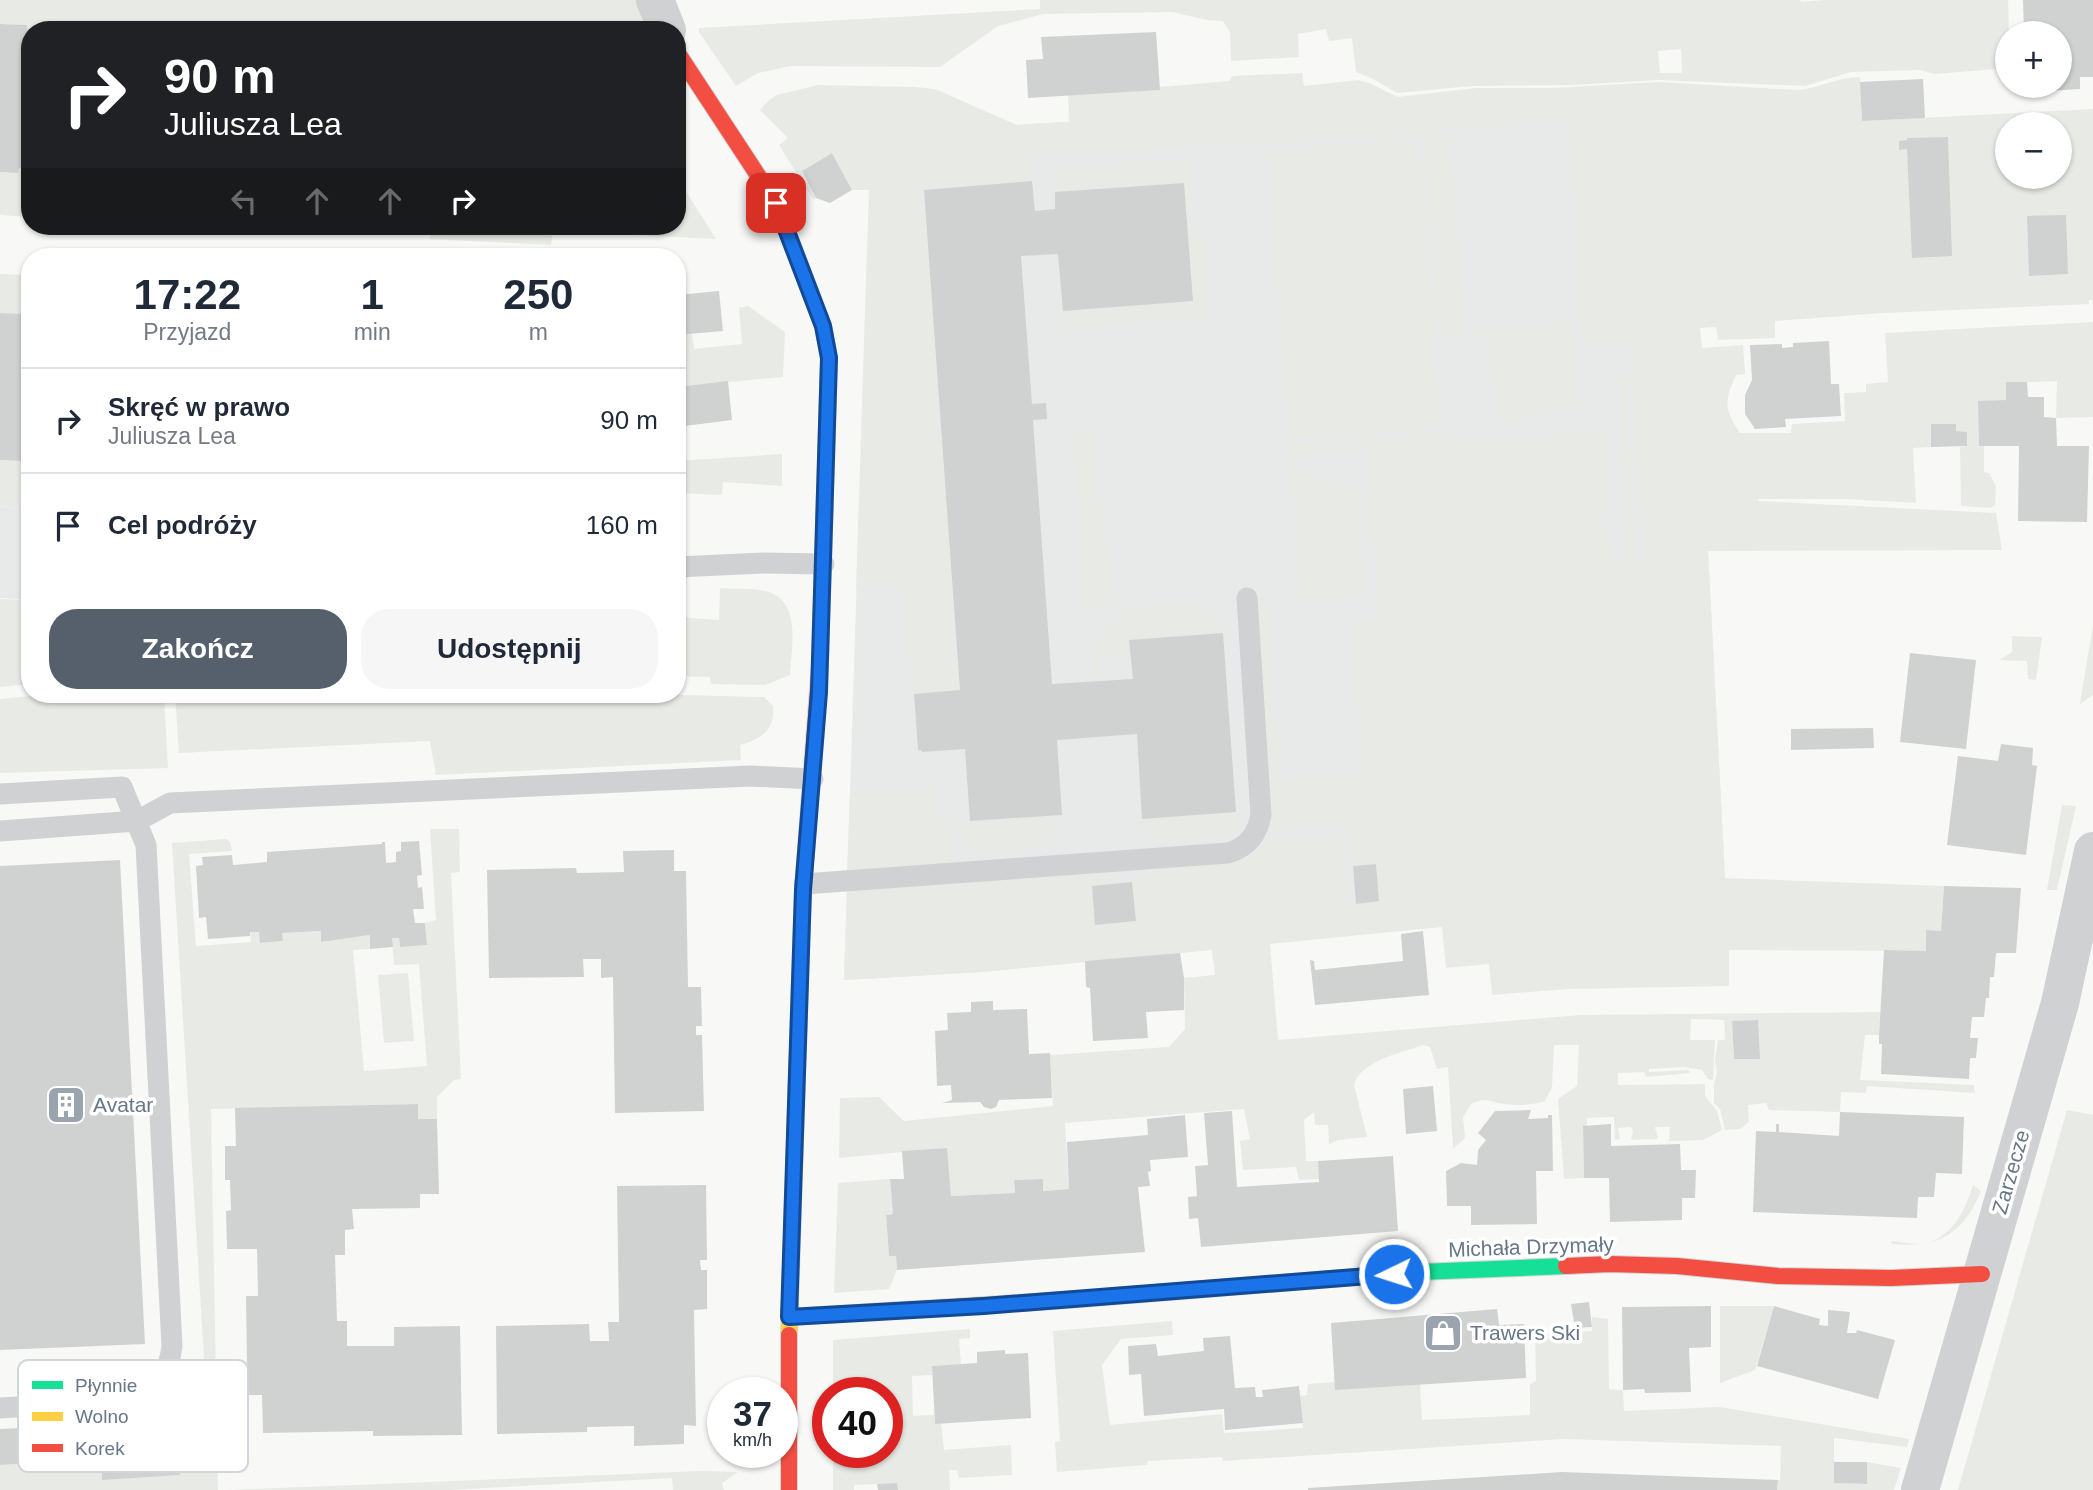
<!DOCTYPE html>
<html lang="pl">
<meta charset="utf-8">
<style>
body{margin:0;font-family:Arial,sans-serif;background:#f6f6f7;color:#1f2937;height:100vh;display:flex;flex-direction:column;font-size:26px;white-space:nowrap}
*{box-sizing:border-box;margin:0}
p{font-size:23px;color:#747a83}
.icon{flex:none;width:38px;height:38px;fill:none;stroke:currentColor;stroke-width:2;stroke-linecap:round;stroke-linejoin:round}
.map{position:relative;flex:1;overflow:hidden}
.side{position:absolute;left:21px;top:248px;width:665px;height:455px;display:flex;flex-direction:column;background:#fff;border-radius:28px;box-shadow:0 2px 5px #0004}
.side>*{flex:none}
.hud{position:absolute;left:21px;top:21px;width:665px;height:214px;border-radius:28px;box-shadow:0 2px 5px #0004;background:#202124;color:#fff;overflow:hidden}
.fabs{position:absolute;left:1995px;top:21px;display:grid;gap:14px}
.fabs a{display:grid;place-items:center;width:77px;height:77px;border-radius:50%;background:#fff;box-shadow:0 2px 5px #0004;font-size:35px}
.speed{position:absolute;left:707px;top:1377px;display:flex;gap:14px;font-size:35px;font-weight:700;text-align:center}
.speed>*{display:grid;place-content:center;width:91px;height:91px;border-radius:50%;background:#fff;box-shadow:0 2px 5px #0004;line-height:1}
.speed small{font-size:18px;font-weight:400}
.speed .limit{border:10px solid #d22;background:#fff;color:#111}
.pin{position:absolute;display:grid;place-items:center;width:60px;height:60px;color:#fff;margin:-30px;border-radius:14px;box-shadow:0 4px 10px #0006}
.me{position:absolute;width:77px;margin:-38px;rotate:266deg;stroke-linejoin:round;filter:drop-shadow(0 0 5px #0008)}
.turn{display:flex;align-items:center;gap:24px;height:147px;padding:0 28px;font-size:32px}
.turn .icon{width:91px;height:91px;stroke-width:2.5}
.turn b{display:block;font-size:49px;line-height:60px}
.lanes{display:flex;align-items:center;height:66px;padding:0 28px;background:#0003;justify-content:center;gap:35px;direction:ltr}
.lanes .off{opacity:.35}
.eta{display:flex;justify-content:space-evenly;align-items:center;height:119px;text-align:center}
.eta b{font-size:42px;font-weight:600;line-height:49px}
.primary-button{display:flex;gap:14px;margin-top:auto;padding:14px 28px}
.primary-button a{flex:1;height:80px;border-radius:28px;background:#56606d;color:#fff;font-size:28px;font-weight:600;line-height:80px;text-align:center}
.primary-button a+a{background:#f6f6f7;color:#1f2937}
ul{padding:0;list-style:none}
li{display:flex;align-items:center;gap:21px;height:105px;padding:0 28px;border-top:2px solid #e0e1e3}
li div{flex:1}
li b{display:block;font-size:26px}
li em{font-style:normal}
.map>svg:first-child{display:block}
</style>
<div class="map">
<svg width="2093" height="1490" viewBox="0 0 2093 1490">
<rect width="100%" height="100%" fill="#f8f8f7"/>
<path fill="#e8eaea" d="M1684,87l42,811 -744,74 -138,8 27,-847z
M0,506l30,3v91l-30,-2z"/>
<path fill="#e8ebe5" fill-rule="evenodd" d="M0,0h637l8,30h-618v-5l-27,-1z
M1040,0h760l1,2 23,-2h184l1,33h-2v32h-10l-1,4 -61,5 -16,-4 -68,2 -46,14 -146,-6 -88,5 -99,1 -75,7 -22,-13 -19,-8 -4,-34 -23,3 -3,-12 -28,5 1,23 -68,4 -1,-29 -7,-11 -16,-1 -35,-8 -129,2 -45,12 -58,41 -150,-1 -32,7 -22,13 -37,-54v-4l341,-19zM1681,49l1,24h-22l-2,-22z
M1302,73l2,13 54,-6 14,4 25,13 79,-9h79l103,-6 141,8c21,-2 39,-13 61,-13l2,44 231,-12v191h-4v4l-205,9 -109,8v17l-57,2 -2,-13 -16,1 2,20 41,-3 2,29 -9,1c-12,26 -12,34 4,58h51l1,-9 53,-3 -1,-28 22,-1v-8l22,-2 -3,-49 208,-11v95l-37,1 1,-37 -51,2v17l-26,46h4v26l5,1 7,13 -1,19 -4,3 -30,-2 -1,-59 7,-1v-14l-11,-1v-7h-25v23l-18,1 3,55 -70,-4h-88v2l238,12 6,37 -294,1 17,327 219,8 -3,45h-15v20l-197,-1v36l-162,3 -75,6 -3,-31 -43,4 -4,-41 -172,17 8,96 303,-25 299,-3 -1,23h-14l-5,45 114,5 1,8 -108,-7 -1,7 -25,-1 -1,20 -71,-2 -3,-7 -18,2 1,17 -9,7 -15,1 -5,-21 -6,-6v-19l3,-11 -2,-13 3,-20h7l-1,-20 -33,-1 -1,21h25l-2,40 -5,-1 -6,-9 -18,-3 -35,2v3l39,-2 2,3 -44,4 -2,-5 -26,1v12l87,-1v12l12,15 5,19 -19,10 -34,1 1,-14h-15l3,12 -27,1 2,-10 -3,-3 -12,1 2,11 -5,1 -1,-23 -27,1v8h-4l1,52 -20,1 -6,-80 19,-13 2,-41h-25l-2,42 -7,14c-11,4 -29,5 -41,3 -15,-2 -16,-8 -33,0l-8,13 2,21 -12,11 -5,-82 -11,2 -7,-22 -7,-2c-22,8 -63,16 -69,40l13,52 -28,3 -10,4 -1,-19h-13l-1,-13 -10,8 2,41h12l1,18 -20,1 -3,-13 -53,3 -3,-29 10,-2 -6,-30 -179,14 4,66 -26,2 -1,-12 -28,1 1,13 -64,3 -5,-48 -107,10 1,-60 39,-1 25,24 149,-15 -3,-51 119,-8 16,-18 -1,-51 31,-3 -3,-25 -230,22 -138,8 3,-87 267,-23 1,14 -23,3 3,38 41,-4 -4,-39 19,-4 -1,-10c17,-1 34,-3 51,-3 28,0 47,-2 64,-26l78,-5 4,70 32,-3 -3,-37 -23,2 -3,-41 -82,6 4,-19 -15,-212h11l14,180 81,-6 -11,-153 28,-2 -14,-169 -71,4 2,20 60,13 8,109 -64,3 -11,-155 156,-12 2,7 160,-6 2,75 -11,2 19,57h9l-9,-193h9l9,191 8,-1 -12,-217 -49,2 -13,-219 8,-1 -1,-8 -144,9 1,9 17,-1 13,192 109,-8 6,84 -77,18 -18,-92 -45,4 -15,-201 -161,9 -1,-2 -229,15 -1,24 -108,9 36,500 -46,4 -10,-106 -48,1 13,-399h-17l-20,-37 -30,18 14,27 -3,1 -34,-54 9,-7 -28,-28 8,-9 9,-6 41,-10 97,2 20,2 82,36 52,-3 -1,-27 91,-5v-3l70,-6 4,-5zM2007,124h53v53h-53zM1758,1020l1,39h-25l-2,-37z
M1420,141l21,287 -152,11 -20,-290z
M1191,158l3,54 -8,1 -2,-30 -129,9 -2,-25z
M19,168l11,1v48l-30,-2v-43l18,1z
M677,177l39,62 -102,-5 1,-8h62z
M209,226h138l-1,7z
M431,226h169v7l-47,-2 -2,14 -121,-6z
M1195,227l1,4 8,-1 6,86 -145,12 -1,-17 129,-10 -5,-73z
M0,274l30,1v39l-30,-1z
M748,306l37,26 -2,45 -106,10v-52l15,-1 2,15 48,-5 -3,-36z
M1094,431l19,164 -26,21 -14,-184z
M24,453h6v56l-30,-3v-46l23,1z
M782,454v32l-59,-4 -1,13 -45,-2v-32z
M720,588c16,1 35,0 49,4 33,11 22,57 21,83l-25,10 -54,-1 -1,-7 -33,-1v-59l42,3z
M0,599l30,1v84l-30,3z
M1204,603l18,17 1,13 -93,7 1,12 -29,3 1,19 -12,1v-31l38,-36z
M2093,624v71l-13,9z
M2012,636l30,1 -6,43 -8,-1 -1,-18 -28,-1 13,-8z
M40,695h124l4,73 -168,5v-74z
M175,695h502l87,2 9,9c2,24 -11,33 -33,39l1,15 -305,15 -6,-34 -251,12z
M938,789l3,37 11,-1 3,38 -108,8 3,-78z
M2062,805l14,1 -19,84h-10z
M1242,812c0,11 -7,20 -18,23 -26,2 -70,16 -85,-12l3,-4z
M1056,815c-11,46 -52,36 -90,39l-3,-29 7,-1v-3z
M430,829h29l1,43 -9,1 10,206 -7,1 -17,17v22h-19l-1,-15 -206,5 7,381h-218v-25l82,-5 -1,-30 127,-7 -36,-580 54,-4 4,3 2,9 -43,3 7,92 55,-4 -1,-10h9l2,11 22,-2 -1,-8 39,-2 1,11 48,-7v14l-17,1 11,121 63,-5 -8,-102 -25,1 -2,-27h7l1,9 27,-3 -2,-21 11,-3z
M408,973l6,68 -30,2 -6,-68z
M2067,1110l26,5v375h-135z
M890,1179l3,35 -7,1 3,41h7l1,14 -8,19 -55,4 4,-110z
M1973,1185l8,6c-18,44 -43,57 -89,53l-1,-3c11,1 29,5 39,1 25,-9 36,-34 43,-57z
M1720,1306h54l-19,64 -35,13z
M1592,1317l16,2 1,70 14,1 1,21 96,-4 189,32 -2,8 -73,-9v45l33,1v-22l34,6 -7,22h-117l1,-10h2l1,-34 -217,-7 -341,22 -1,-4 -74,4 -1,4 -90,7 -2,-30 5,-1 -7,-110 119,-10 1,14 -52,4 -19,26 8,60 112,-11 2,19 79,-5 -3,-32 7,-1 1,-11 27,-2 85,1 2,37 108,-5v-30l6,-4 -1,-46 57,-4z
M970,1329v9l-11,1 2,26 -29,1v9l-20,1 1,40 21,-1 1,9 6,-1 3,27 67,-5 1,30 -53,3 -2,-8h-8l1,20h-52l-1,-7 -43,2v5h-21v-37l54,-1v-59h-54v-53z
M701,1471l37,1 -16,11 2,7h-51l-1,-12 -224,12h-222z"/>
<path fill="#d0d2d2" d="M2023,0h70v77h-13v12l-62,4v-7h42v-53h-36z
M0,24l27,1v5h3v139l-11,-1 -1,5 -18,-1z
M1156,32l4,58 -132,8 -2,-38 17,-1 -2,-22z
M1923,79l2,39 -63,3 -2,-39z
M1948,137l4,119 -40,2 -5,-109 -8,1v-9l8,-1v-2z
M832,153l20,37 -22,13 -14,-5 -14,-27z
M1032,181l3,30 20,-2v-17l129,-9 9,118 -130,10 -5,-57 -37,2 11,148 14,-1 1,16 -14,1 19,264 81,-5 -4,-39 94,-7 13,179 -94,7 -5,-85 -80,6 5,75 -92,6 -5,-72 -43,3 -1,-2h-3l-4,-56 46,-4 -36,-500z
M2066,215l2,59 -39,2 -2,-60z
M719,291l4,40 -46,4v-40z
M0,313l30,1v139h-6v8l-24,-1z
M1829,341l2,43h8l2,32 -56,3 1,8 -31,2 -10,-15v-19l7,-15 -2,-35 32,-1v4l11,-1v-4z
M728,381l4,39 -55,7v-40z
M2006,382h21l1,15h16v20l12,1 1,28h32l-2,76 -69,-1 1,-75h-40l-1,-45 28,-1z
M1931,424h25v7l11,1v14l-36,1z
M1910,653l66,7 -10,89 -66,-7z
M1873,728l1,20 -83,2v-21z
M2001,744l32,4 -1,17 5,1 -11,89 -79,-10 11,-89 40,5z
M419,841l3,34 -5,1 1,12 4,-1 2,22h-11l2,14h10l2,22 -27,2 -1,-9h-7l1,9 -23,2v-14l-49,7v-11l-39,2 1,8 -23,2 -1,-11h-9v4l-42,3 -2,-22 -7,1 -3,-52 7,-1 -1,-8 30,-2 1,10 34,-3v-10l115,-8v-2h3l1,21 10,-1v-10l5,-1v-9z
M674,850v21h12l2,116h13l1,39h-6v9h6l2,76 -89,2 -2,-136 -12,1v-19h-18l1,18 -95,1 -2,-108 89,-2 1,5 47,-1 -1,-21z
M120,860l25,484 -145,6v-484z
M1376,864l3,37 -23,3 -3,-38z
M1132,882l4,39 -41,4 -3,-39z
M1944,886l77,2 -5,65h-20l-2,24h-4l-1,21h-3l-2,19h-12l-2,21h8l-2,20h-6l-1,21 -88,-5 1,-30h-3v-9l5,-85 42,1v-21l15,1z
M1423,931l6,64 -114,10 -5,-45 4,1 1,9 88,-9 -2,-27z
M1180,953l4,25v32l-38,2 2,26 -55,3 -3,-53 -4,-1 -1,-26z
M993,1001v9l34,-1 2,45 21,-1 2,45 -53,2 -3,7 -5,2 -7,-2 -4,-5 -38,1 10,-3 -1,-15 -14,1 -2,-55 13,-1 -1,-17 24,-1v-10z
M1758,1020l2,39h-26l-2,-38z
M1433,1086l4,45 -31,3 -3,-45z
M418,1104v15h19l2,75h-19v14l-68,1 2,20 -9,1v25h-10l2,66h10v25h47v-19l66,-1 2,109 -89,1v-5l-110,2 -1,-38h-13l-2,-28 -1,-71h12l-1,-47h-30l-1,-38 5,-1 -1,-30h-5v-34h11l-1,-38z
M1531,1110l-3,9 20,-1v-3h4l1,56h-17l1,53 -66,1v-19h-24l-1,-35 15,-8 16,2 1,-15 8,-10 -8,-7 17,-22z
M1232,1111l5,76 82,-5 -1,-21 75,-5 5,75 -197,16 -3,-29 -9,1 -1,-22 9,-1 -2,-30 13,-1 -4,-52z
M1840,1112l124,5 -2,57 -26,-1 -2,24h-16l-1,21 -164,-6 3,-81 20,1v-8h3v8l60,4z
M1185,1115l3,42 -38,3 1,11 -3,1 2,14 -12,1 7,65 -248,18 -1,-14h-7l-3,-41 7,-1 -3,-35h14l-2,-28 45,-3 4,48 64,-3 -1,-13 29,-1v12l26,-2 -2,-47 81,-7 -1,-16z
M1611,1124v22l69,-2 1,26h15l-1,28h-13v22l-72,2 -1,-44h-25l-1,-52z
M706,1185l1,75h-7l1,10h6v39l-13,1 2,116 -12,-1v19l-50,2v-20l-47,1v5l-90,2 -1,-108 93,-2 1,17h19l-1,-19h11l-2,-136z
M1589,1302l3,25 -17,1 -4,-24z
M1711,1306v41l-22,1 2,44 -46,1 -1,-4 -21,1 -1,-83z
M1774,1306l46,13 -1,6 9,1v-16l22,2 -3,21h9l1,-3 38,10 -17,59 -121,-33z
M1497,1309l2,16 25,-1 2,54 -191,12 -4,-67z
M1230,1336l5,52 20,-1 1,10h7l-1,-7 37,-4 4,37 -78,7 -1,-21 -80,7 -3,-42 -12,1 -1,-29 28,-2 2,12 46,-5 -1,-13z
M1005,1350v4l23,-1 3,65 -96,6 -3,-58 45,-3v-11z
M80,1425l3,35 -83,5v-36z
M177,1437l3,38 -78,5 -2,-37z
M1834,1462h33v22l-33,-1z
M1562,1472l216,8 -1,10h-469v-2z
M897,1483l1,7h-20l-1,-6z"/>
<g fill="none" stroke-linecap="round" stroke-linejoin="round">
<defs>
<path id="fast" d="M805,278l18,48 6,32 -9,304
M1067,1300l352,-28 147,-6"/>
<path id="slow" d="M789,1335l10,-322"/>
<path id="jam" d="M677,52l99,151 29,75
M799,1013l4,-123 17,-228
M1566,1266l44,-2 67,2 101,10 113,2 91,-4
M789,1317l278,-17
M789,1335v155"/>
</defs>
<use href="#fast" stroke="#d4d5d6" stroke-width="18"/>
<use href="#slow" stroke="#d4d5d6" stroke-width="18"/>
<use href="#jam" stroke="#d4d5d6" stroke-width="18"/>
<path stroke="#d0d1d2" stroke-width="21" d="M677,567l86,-4 61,1
M0,794l122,-7 24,58 26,501c-3,26 -14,42 -37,54l-135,8
M0,831l137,-10 33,-18 580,-27 63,3
M804,884l424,-31c20,-6 29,-18 33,-38l-14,-217"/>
<path stroke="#d0d1d2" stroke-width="38" d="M655,0l12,30
M1920,1490l140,-487 33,-152"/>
<use href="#fast" stroke="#16e098" stroke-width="16"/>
<use href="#slow" stroke="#ffcf43" stroke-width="16"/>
<use href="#jam" stroke="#f24e42" stroke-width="16"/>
</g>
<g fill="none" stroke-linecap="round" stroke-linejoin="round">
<defs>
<path id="route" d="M776,203l47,123 6,32 -10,334 -16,198 -14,427 195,-11 410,-32"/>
</defs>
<use href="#route" stroke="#114b97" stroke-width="18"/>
<use href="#route" stroke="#1a73e8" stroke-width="12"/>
</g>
<defs>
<symbol id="building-square" viewBox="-11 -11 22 22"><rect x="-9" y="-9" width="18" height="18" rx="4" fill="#9aa4ae" stroke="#fff"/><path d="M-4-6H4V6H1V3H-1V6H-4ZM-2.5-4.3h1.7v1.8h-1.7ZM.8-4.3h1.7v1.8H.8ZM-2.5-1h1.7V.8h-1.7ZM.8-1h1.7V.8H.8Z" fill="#fff"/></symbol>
<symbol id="shop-square" viewBox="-11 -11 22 22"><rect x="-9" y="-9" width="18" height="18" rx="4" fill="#9aa4ae" stroke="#fff"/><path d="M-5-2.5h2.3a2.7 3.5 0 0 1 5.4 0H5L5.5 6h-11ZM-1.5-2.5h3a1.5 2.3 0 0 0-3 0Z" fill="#fff"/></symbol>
</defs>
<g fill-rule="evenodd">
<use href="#building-square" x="44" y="1083" width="44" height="44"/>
<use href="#shop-square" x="1421" y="1311" width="44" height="44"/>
</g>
<g text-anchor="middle" stroke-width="7" stroke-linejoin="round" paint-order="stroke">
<g font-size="21" fill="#687787" stroke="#fff" text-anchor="start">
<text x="93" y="1112">Avatar</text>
<text x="1470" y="1340">Trawers Ski</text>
</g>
<g font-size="21" fill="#687787" stroke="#fff">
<text transform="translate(2011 1172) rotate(-74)" y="7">Zarzecze</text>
<text transform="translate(1531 1247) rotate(-2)" y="7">Michała Drzymały</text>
</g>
</g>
<rect x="18" y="1360" width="230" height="112" rx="10" fill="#fff" stroke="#d2d6db" stroke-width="2"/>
<rect x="32" y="1381" width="31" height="8" fill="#16e098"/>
<rect x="32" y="1412" width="31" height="9" fill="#ffcf43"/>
<rect x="32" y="1444" width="31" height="8" fill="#f24e42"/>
<g font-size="19" fill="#687787">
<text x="75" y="1392">Płynnie</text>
<text x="75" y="1423">Wolno</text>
<text x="75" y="1455">Korek</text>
</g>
</svg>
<div class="fabs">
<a>+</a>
<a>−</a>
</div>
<div class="speed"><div>37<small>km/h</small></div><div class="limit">40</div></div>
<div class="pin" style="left:776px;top:203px;background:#d93025"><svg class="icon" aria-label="arrive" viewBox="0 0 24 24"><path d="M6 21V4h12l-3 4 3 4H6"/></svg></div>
<svg class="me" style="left:1394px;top:1274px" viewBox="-20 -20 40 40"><circle r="17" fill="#1a73e8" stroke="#fff" stroke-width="3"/><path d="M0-11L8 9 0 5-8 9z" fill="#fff"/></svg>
<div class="hud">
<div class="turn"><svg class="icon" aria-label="right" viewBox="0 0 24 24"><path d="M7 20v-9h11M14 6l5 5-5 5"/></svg><div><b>90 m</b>Juliusza Lea</div></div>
<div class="lanes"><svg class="icon off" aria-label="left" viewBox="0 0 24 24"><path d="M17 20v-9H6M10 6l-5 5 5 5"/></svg><svg class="icon off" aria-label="ahead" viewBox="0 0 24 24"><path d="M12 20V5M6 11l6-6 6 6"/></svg><svg class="icon off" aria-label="ahead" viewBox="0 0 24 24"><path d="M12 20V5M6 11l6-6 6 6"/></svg><svg class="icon" aria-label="right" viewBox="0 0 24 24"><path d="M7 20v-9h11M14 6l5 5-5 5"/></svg></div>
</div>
<section class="side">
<div class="eta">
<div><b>17:22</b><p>Przyjazd</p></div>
<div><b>1</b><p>min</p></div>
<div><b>250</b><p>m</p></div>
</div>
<ul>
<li><svg class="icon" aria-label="right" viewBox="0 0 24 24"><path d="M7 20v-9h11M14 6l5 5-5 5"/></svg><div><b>Skręć w prawo</b><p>Juliusza Lea</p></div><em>90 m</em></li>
<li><svg class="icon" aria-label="arrive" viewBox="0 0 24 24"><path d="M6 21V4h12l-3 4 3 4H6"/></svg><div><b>Cel podróży</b></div><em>160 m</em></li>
</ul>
<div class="primary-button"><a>Zakończ</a><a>Udostępnij</a></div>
</section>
</div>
